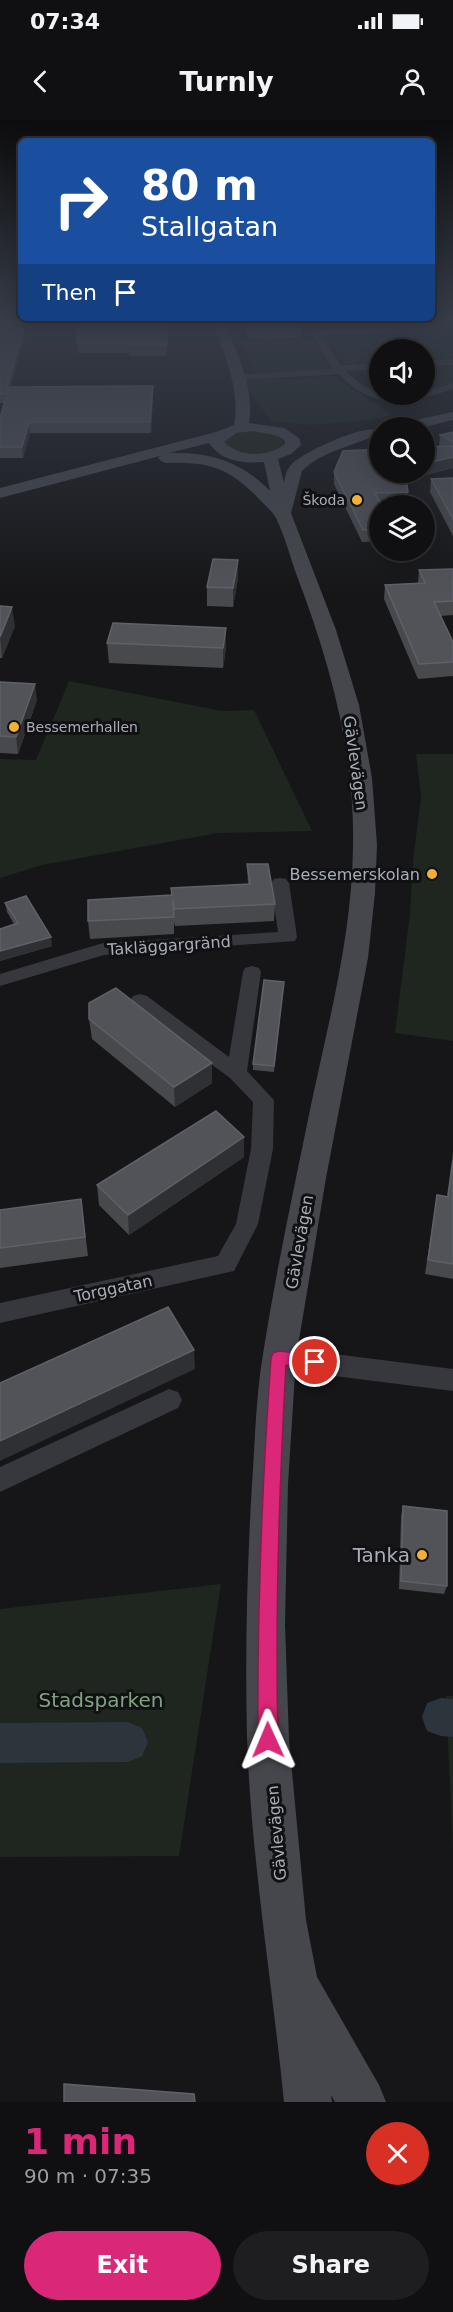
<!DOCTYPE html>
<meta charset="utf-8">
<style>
body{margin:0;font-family:"DejaVu Sans",sans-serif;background:#1e1e20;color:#f1f3f6;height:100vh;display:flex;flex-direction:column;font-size:22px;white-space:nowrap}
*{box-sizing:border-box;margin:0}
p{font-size:20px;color:#9c9d9f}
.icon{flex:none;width:33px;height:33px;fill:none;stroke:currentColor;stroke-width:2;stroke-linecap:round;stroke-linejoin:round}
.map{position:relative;height:1982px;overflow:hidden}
.side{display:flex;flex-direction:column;background:#101012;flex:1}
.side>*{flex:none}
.guide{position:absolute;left:18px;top:18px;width:417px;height:183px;border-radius:9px;box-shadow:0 3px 15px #0003,0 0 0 2px #303032;background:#1a4fa0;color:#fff;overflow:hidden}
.tools{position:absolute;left:369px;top:219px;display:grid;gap:12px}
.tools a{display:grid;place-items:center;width:66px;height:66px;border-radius:50%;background:#101012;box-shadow:0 3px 15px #0003,0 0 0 2px #303032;font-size:30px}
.pin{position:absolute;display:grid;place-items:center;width:51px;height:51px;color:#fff;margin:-26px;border:3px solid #fff;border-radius:50%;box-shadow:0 2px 6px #0007}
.me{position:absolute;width:66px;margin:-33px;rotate:359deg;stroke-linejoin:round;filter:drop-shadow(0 0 4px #0008)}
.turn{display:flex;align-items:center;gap:21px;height:126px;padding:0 24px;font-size:27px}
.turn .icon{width:78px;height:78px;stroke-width:2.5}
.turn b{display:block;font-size:42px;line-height:51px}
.then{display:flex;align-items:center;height:57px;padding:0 24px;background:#0003;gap:12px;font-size:22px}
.round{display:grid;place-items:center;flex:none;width:63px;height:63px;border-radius:32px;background:#1e1e20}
.headline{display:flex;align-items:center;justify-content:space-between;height:102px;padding:0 24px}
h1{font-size:36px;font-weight:800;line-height:45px;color:#db2777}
.action{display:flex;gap:12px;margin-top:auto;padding:12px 24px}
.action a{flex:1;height:69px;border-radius:36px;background:#db2777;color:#fff;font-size:24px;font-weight:800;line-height:69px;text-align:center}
.action a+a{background:#1e1e20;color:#f1f3f6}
.status{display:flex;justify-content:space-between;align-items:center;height:42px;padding:0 30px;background:#101012;direction:ltr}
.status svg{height:16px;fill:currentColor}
header{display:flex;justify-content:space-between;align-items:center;height:78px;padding:0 24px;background:#101012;font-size:27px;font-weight:800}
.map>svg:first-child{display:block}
</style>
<div class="status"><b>07:34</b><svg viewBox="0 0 49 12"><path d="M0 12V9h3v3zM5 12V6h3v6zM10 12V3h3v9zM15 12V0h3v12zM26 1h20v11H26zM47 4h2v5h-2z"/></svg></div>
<header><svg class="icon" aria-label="back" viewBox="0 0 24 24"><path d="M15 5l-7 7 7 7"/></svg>Turnly<svg class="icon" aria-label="person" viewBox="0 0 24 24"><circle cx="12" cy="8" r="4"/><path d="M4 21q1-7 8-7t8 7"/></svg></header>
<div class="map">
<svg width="453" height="1982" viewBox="0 0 453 1982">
<rect width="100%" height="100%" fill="#161618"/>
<path fill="#1e261f" d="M419,198h26l8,6v34l-28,1 -1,-9h-44l-1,12 -34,2 -17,-31 18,-1 2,4 60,-2 -2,-4 15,-1z
M313,218l17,34 -56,4 1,2 14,2 44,-4 59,39 -23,5 -58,5 -40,-4 -32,-43 16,-2 -10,-21h4l-8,-14z
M453,246v18l-28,8v-24z
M241,308l50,9 -10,16 -47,2 -15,-18z
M69,561l153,30 32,-1 58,121 -94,2 -176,32 -42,13v-119l36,1z
M416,634h37v287l-58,-8 15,-119 3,-53 8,-64z
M221,1464l-42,272 -179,1v-248z
M446,1576h7v155z"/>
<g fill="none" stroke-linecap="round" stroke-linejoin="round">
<path fill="#2c353c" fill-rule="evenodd" d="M441,1578l12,1v38l-12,-1 -14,-5 -5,-14 5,-14z
M128,1602l14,6 6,14 -6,14 -14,6 -128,1v-40z"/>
<path fill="#37383d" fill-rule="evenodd" d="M304,198h9l6,12 100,-4 -4,-8h9l6,9 -9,5 -100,4 20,29 39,-2v6l-34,2c26,27 44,23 78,23v-2l29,-9v6c-44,14 -79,23 -114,-15l-104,6 -1,-2 5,-3 93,-6z
M453,239v6l-29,1v-6z
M280,758l6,1 3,4 8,54 -2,4 -191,14 -104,31v-12l103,-31 175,-11 -7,-49 3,-4z
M252,846l7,2 2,4 -14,99 27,29 -1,49 -15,75 -24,47 -234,52v-20l218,-47 18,-32 15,-75 2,-47 -23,-24 -97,-72 -3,-5 3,-5 7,-2 7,2 82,61 14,-85 2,-4z
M279,1227l174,22v22l-174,-22 -9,-3 -3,-8 3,-8z
M169,1269l9,3 4,8 -4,8 -178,84v-25z"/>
<path fill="#45474d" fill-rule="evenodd" d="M211,198h12c13,32 32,70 26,105l35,5 15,10 2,7 -10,9 -13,5 6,24c1,-6 2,-12 6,-17 11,-13 70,-40 85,-36l2,3 -2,3c-24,10 -54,16 -73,35l-11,42 45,117 23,75 13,73 5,67 -2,48 -7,65 -42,220 -30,180 -8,126 -3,140 4,116 17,180 11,57 62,108 7,17h-51l-4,-7 1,7h-48c-12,-121 -33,-243 -37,-365 -2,-84 0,-169 5,-253 3,-43 4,-88 11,-130 13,-83 31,-166 48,-249 18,-85 41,-170 42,-258 2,-94 -23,-184 -56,-271 -7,-19 -12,-40 -21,-58 -4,-7 -11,-13 -17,-19 -29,-31 -51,-38 -93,-36l-5,-2 -3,-3 2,-2 -160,42v-10l216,-56 18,-7c7,-36 -11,-74 -23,-107zM253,311l22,4 10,5v4c-16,13 -46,14 -61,-2l12,-9zM209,323c12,18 34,21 55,19l6,29c-29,-30 -60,-39 -101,-38z
M453,292v8l-33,8h-30l2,-3z"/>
</g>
<path fill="#47494d" d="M0,198l17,10 8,8 -15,51 143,-1v11l-2,36h-121l-7,25h-23v-40l4,-15h-4z
M76,198l91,6v32h-38v-3h-51z
M242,198h53l6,13 -1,7 -51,1z
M389,198h24v1l-23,1z
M453,312v36l-47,12 2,12 -1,12 -27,2v35l-18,1 -28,-58v-12l105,-25 1,-12z
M453,358v58l-23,-44 1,-13z
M453,449v46l-13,1 13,26v34l-35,3 -34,-80 1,-14 33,-2 1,-13z
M238,458l-5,29 -26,-1v-19z
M0,486l15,20 -13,32h-2z
M107,523l119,5 -3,20 -114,-5z
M0,562l37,18 -19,54 -18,-1z
M247,744l28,40 -1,17 -99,5 -1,-4v12l-84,5 -2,-18 83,-26v-7l77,-4z
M5,783l47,43 -52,15v-32l14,-5 -7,-12z
M284,862l-10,90 -21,-2v-6z
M89,899l123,64 -37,24 -83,-68z
M453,1032v127l-28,-5 12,-79 10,1z
M244,1037l-115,78 -30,-30 -2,-20z
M81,1079l7,57 -88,12v-58z
M403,1386l44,80 -3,8 -45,-5 2,-73z"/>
<path fill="#2f3033" d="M16,198h3l-5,18v-8z
M24,208l1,8 -19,67 -1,-9z
M153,266v11l-2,36 -1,-11z
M29,302l1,11 -7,25 -1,-11z
M453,337v11l-50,12 1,-8h20v-8z
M238,440v18l-5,29v-19z
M12,487l3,19 -13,32 -2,-21z
M226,508v20l-3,20v-20z
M35,564l2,16 -19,54 -2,-17z
M51,817l1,9 -52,15v-10z
M212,943v20l-37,24 -1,-20z
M244,1017v20l-115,78 -1,-20z
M194,1230l1,19 -195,92v-20z"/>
<path fill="#525359" stroke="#5f6168" stroke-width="1.5" d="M0,198h16l-2,10h10l-19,66h-5z
M76,198h87l1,6h3v21h-39l1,-3h-52z
M244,198h51l6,13 -52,1z
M153,266l-3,36h-121l-7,25h-22v-29l9,-31z
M453,312v10l-13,-7z
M453,326v11l-29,7v-17z
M380,329v23h25l3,20 -33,1 7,13h-2v23l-17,1 -29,-58 9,-21z
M453,358v41l-22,-40z
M213,439l25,1 -5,28 -26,-1z
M453,449v32l-19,1 19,40v20l-34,2 -34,-79 40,-2 -6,-13z
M0,486l12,1 -12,30z
M113,503l113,5 -3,20 -116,-5z
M0,562l35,2 -19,53 -16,-1z
M247,744h21l7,40 -101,5 -1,-9 1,17 -86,4v-21l84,-5 -1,-7 79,-4z
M26,776l25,41 -51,14v-22l18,-6 -13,-20z
M264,860l20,2 -10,84 -21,-2z
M116,868l96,75 -38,24 -85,-68v-16z
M216,991l28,26 -116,78 -31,-30z
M453,1040v104l-25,-4 9,-65 11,2z
M81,1079l4,38 -85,11v-38z
M168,1187l26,43 -194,91v-58z
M403,1386l44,5v75l-46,-5z
M64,1964l130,10 1,8h-131z"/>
<linearGradient id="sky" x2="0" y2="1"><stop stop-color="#0c0c0d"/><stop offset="0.42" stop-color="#363c48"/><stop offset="1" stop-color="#363c48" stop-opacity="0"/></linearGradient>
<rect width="453" height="476" fill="url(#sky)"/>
<path fill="#db2777" stroke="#8e194d" stroke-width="1.5" d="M279,1231l36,4 5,2 3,5 -3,5 -5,2 -29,-4c-7,125 -11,250 -8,375l-3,7 -7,3 -7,-3 -3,-7c-1,-128 4,-255 13,-382l2,-5z"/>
<g fill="#f2b134" stroke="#111113" stroke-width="2">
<circle cx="357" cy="380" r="6"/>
<circle cx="14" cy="607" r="6"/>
<circle cx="432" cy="754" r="6"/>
<circle cx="422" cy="1435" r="6"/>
</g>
<g text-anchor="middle" stroke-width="6" stroke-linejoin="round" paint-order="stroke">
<g font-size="14" fill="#a8adb8" stroke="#111113" text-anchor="end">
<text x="345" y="385">Škoda</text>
<text x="26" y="612" text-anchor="start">Bessemerhallen</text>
</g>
<g font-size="16" fill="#a8adb8" stroke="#111113">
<text transform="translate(356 643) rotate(82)" y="6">Gävlevägen</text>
<text transform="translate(169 825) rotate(-4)" y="6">Takläggargränd</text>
<text transform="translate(299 1122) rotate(-80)" y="6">Gävlevägen</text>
<text transform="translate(113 1168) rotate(-12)" y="6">Torggatan</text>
<text transform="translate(276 1713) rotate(-95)" y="6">Gävlevägen</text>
</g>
<g font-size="16" fill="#a8adb8" stroke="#111113" text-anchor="end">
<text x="420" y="760">Bessemerskolan</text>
</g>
<g font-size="20" fill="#a8adb8" stroke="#111113" text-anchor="end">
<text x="410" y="1442">Tanka</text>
</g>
<g font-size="20" fill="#7fa381" stroke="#111113">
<text x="101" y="1587">Stadsparken</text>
</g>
</g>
</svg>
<div class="tools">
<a><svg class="icon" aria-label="sound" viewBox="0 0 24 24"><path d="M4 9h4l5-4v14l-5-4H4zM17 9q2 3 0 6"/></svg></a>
<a><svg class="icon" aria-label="search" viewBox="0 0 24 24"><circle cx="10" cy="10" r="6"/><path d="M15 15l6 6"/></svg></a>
<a><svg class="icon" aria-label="layers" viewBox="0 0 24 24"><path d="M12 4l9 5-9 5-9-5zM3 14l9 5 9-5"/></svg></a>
</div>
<div class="pin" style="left:315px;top:1242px;background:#d93025"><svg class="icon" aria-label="arrive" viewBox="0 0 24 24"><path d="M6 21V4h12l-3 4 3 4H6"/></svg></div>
<svg class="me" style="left:268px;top:1620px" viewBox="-20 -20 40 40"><path d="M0-17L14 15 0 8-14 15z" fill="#db2777" stroke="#fff" stroke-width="4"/></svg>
<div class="guide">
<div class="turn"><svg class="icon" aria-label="right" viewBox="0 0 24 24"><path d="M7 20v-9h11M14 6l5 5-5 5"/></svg><div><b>80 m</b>Stallgatan</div></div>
<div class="then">Then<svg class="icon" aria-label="arrive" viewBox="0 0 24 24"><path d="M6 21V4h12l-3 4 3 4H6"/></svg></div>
</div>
</div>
<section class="side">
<div class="headline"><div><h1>1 min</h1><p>90 m · 07:35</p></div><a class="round" style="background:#d93025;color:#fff"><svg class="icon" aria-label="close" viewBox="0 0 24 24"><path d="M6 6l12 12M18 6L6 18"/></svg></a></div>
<div class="action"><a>Exit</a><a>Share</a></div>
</section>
